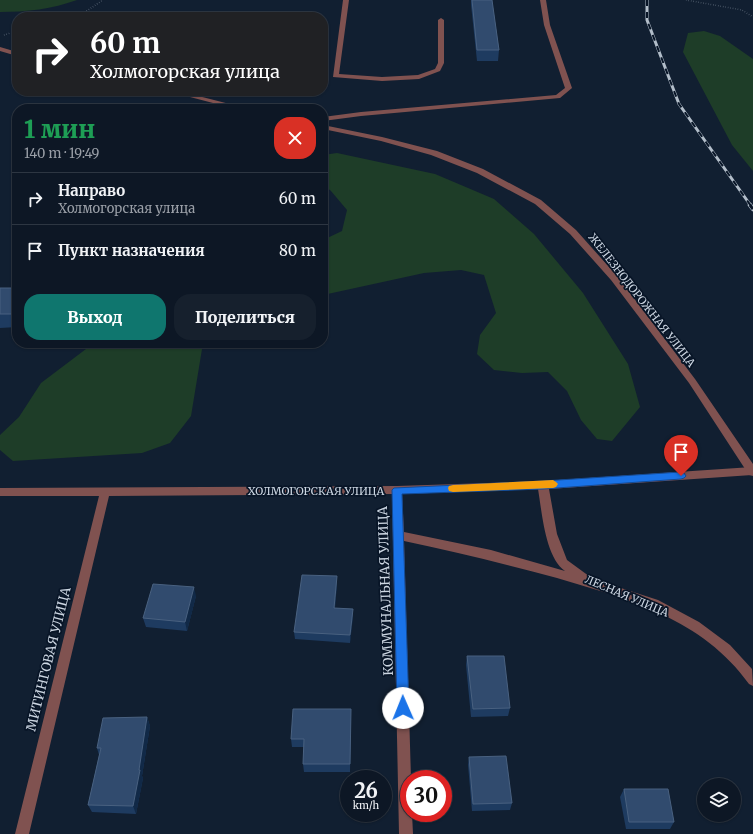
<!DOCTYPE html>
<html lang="ru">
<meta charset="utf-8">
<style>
body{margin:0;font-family:Merriweather,serif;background:#16202d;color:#f1f3f6;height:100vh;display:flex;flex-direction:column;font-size:15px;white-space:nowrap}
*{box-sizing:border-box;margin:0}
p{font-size:13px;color:#9a9fa7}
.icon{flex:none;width:22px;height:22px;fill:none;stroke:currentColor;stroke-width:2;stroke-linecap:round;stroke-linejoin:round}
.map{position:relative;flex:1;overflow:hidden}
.sheet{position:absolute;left:12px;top:104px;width:316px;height:244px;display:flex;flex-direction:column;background:#0d1725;border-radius:16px;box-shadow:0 1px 3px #0004,0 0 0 1px #2d3642}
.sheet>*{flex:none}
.top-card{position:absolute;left:12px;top:12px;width:316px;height:84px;border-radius:16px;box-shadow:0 1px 3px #0004,0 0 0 1px #2d3642;background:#202124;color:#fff;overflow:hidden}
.fabs{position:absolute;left:697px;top:778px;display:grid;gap:8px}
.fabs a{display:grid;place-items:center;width:44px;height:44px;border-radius:50%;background:#0d1725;box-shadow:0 1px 3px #0004,0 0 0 1px #2d3642;font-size:20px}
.speed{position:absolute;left:340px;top:770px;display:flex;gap:8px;font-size:20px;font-weight:700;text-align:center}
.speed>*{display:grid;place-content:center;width:52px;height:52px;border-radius:50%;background:#0d1725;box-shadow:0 1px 3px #0004,0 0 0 1px #2d3642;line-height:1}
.speed small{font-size:10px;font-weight:400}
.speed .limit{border:6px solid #d22;background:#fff;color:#111}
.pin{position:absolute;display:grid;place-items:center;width:34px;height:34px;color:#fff;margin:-41px -17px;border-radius:50% 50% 50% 0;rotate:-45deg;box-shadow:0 0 4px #0007}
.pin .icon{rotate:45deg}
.me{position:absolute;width:44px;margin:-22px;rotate:359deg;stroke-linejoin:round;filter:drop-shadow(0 0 3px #0008)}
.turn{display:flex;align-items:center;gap:14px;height:84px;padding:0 12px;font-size:18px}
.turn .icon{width:52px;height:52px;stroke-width:2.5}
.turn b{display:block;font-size:28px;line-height:34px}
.round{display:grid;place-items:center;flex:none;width:42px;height:42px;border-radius:16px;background:#16202d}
.headline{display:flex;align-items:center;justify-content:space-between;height:68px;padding:0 12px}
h1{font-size:24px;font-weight:800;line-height:30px;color:#1e9e55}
.button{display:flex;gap:8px;margin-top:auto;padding:8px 12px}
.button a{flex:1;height:46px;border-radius:16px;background:#0f766e;color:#fff;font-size:16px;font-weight:800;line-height:46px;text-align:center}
.button a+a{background:#16202d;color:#f1f3f6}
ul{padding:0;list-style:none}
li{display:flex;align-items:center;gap:12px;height:52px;padding:0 12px;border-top:1px solid #2d3642}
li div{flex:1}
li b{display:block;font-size:15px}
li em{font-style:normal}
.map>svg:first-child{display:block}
</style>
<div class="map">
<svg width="753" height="834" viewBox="0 0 753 834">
<rect width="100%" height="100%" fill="#111f31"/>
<path fill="#1e3d28" d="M0,0h77c-25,9 -50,12 -77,12z
M704,31l16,5 33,23v112l-21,-26 -49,-93 5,-19z
M337,153l98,21 59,25 40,35 49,59 45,71 12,43 -28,34 -15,-2 -16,-19 -14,-29 -19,-19 -26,1 -28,-3 -17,-16 3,-19 16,-22 -12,-38 -23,-5 -37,3 -101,22v-55l19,-9 5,-21 -16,-19 -8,-7v-29z
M98,343h105l-12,73 -21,27 -28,10 -129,8 -13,-11v-15l19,-18 22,-34 45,-34z"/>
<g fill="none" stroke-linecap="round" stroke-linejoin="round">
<path stroke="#697584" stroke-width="1.5" stroke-dasharray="0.5 2" stroke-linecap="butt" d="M686,0l56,10 11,7
M73,17l9,-3 21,-14
M4,35l13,-4"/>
<path fill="#805250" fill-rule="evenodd" d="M343,0h6l-10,74 43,3 36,-2 17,-6 3,-6v-43l3,-2 3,2v43l-4,8 -21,8 -37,2 -49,-4z
M540,0h6l4,25 22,63 -12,10 -199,18 -38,5v-4l38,-5 195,-17 9,-7 -21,-63z"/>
<path fill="#805250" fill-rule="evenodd" d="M752,467v8l-203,14 8,45 10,26 26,19 65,21 41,22 31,23 22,24 1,17 -4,-2c-46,-65 -121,-85 -192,-106 -51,-14 -102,-26 -153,-37l7,238h-2v34h3l1,21h-14l-7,-340 -283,2 -80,338h-14l84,-338h-99v-8l397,-2 146,-5zM538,489c4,23 7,68 27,82l-74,-21 -87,-18 -2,-38z"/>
<path fill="#805250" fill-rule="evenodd" d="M0,47l17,5v4l-17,-5z
M167,91h12l70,18h-13z
M323,125l59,12 55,14 46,18 58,31 35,30 41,46 78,103 58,85v12l-4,-1 -60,-92 -78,-103 -41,-46 -35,-30 -58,-31 -46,-18 -50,-14 -58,-12z"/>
<defs>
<path id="rail-far1" d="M647,0v20l32,84 72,102"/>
<path id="rail" d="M750,205l3,4"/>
</defs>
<use href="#rail-far1" stroke="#b2bdc9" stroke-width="3"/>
<use href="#rail" stroke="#b2bdc9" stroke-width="4.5"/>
<use href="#rail-far1" stroke="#081527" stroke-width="2" stroke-dasharray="6" stroke-linecap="butt"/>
<use href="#rail" stroke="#081527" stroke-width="3" stroke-dasharray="8" stroke-linecap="butt"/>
</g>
<path fill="#1e3b60" d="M471,0h21l7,50 -1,11h-21l-6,-56z
M0,288h17v39l-17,1z
M337,576v8l-2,24 18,1v7l-3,27 -55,-4 -1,-7z
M196,596l-9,35 -41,-4 -3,-9z
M467,656l43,52 -2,8 -37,1 -5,-52z
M147,717l3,9 -8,50 1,2 -7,36 -44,-2 -4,-7 11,-50 -2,-7z
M351,718l-1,54h-46l-1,-8 1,-17h-12l-1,-8z
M469,757l43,46 -2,7 -38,1 -4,-46z
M624,789l50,33 -4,7h-44l-6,-32z"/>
<path fill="#112947" d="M337,576v8l-3,31v-7z
M194,587l2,9 -9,35 -2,-9z
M353,609v7l-3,27v-8z
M147,717l3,9 -8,50 1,2 -7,36 -3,-8z"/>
<path fill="#314b6e" stroke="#496180" d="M472,0h20l7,50h-22z
M0,288h17v26h-17z
M302,575l35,1 -3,32 19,1 -3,26 -56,-3z
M153,584l41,3 -9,35 -42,-4z
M467,656h37l6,52 -37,1z
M293,709h58l-1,55h-47l1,-25h-13z
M147,717l-8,53h1l-7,36 -45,-1 13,-57h-4l6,-30z
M506,756l6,47 -39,1 -4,-47z
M624,789h44l6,33h-45z"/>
<path fill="#1a73e8" stroke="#114b97" d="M681,472l3,1 2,3 -2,2 -3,1 -138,10 -141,5 7,214 -2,4 -4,2 -4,-2 -2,-4 -5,-218 2,-2 149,-7z"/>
<path fill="#f59e0b" d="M553,480l3,2 2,2 -2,3 -3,1 -100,4 -4,-1 -1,-3 1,-2 4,-1z"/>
<g text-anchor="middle" stroke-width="3.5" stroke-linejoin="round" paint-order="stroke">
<g font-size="11" fill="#ccd6e2" stroke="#081527">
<text transform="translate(642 300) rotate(52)" y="4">ЖЕЛЕЗНОДОРОЖНАЯ УЛИЦА</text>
<text x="316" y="495">ХОЛМОГОРСКАЯ УЛИЦА</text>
<text transform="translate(627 596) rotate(23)" y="4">ЛЕСНАЯ УЛИЦА</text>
</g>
<g font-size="13" fill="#ccd6e2" stroke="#081527">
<text transform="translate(385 591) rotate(-92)" y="5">КОММУНАЛЬНАЯ УЛИЦА</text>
<text transform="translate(48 659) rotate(-76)" y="5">МИТИНГОВАЯ УЛИЦА</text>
</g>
</g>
</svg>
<div class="fabs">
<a><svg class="icon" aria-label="layers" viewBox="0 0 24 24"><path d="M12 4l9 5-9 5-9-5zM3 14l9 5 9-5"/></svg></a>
</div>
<div class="speed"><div>26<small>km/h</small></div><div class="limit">30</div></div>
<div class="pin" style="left:681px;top:476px;background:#d93025"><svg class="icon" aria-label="arrive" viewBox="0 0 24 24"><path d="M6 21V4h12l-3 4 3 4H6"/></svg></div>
<svg class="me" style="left:403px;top:708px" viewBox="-20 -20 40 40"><circle r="19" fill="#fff"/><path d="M0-13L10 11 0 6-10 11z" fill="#1a73e8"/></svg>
<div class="top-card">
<div class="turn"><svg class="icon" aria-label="right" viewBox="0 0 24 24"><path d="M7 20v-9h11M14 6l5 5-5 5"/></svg><div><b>60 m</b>Холмогорская улица</div></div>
</div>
<section class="sheet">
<div class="headline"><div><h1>1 мин</h1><p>140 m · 19:49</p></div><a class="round" style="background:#d93025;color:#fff"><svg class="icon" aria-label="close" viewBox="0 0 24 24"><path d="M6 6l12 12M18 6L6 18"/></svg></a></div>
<ul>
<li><svg class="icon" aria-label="right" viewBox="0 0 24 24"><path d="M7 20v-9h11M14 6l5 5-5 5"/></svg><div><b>Направо</b><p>Холмогорская улица</p></div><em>60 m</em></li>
<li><svg class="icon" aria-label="arrive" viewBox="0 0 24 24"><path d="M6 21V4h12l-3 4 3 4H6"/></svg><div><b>Пункт назначения</b></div><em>80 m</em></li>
</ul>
<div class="button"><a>Выход</a><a>Поделиться</a></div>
</section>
</div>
